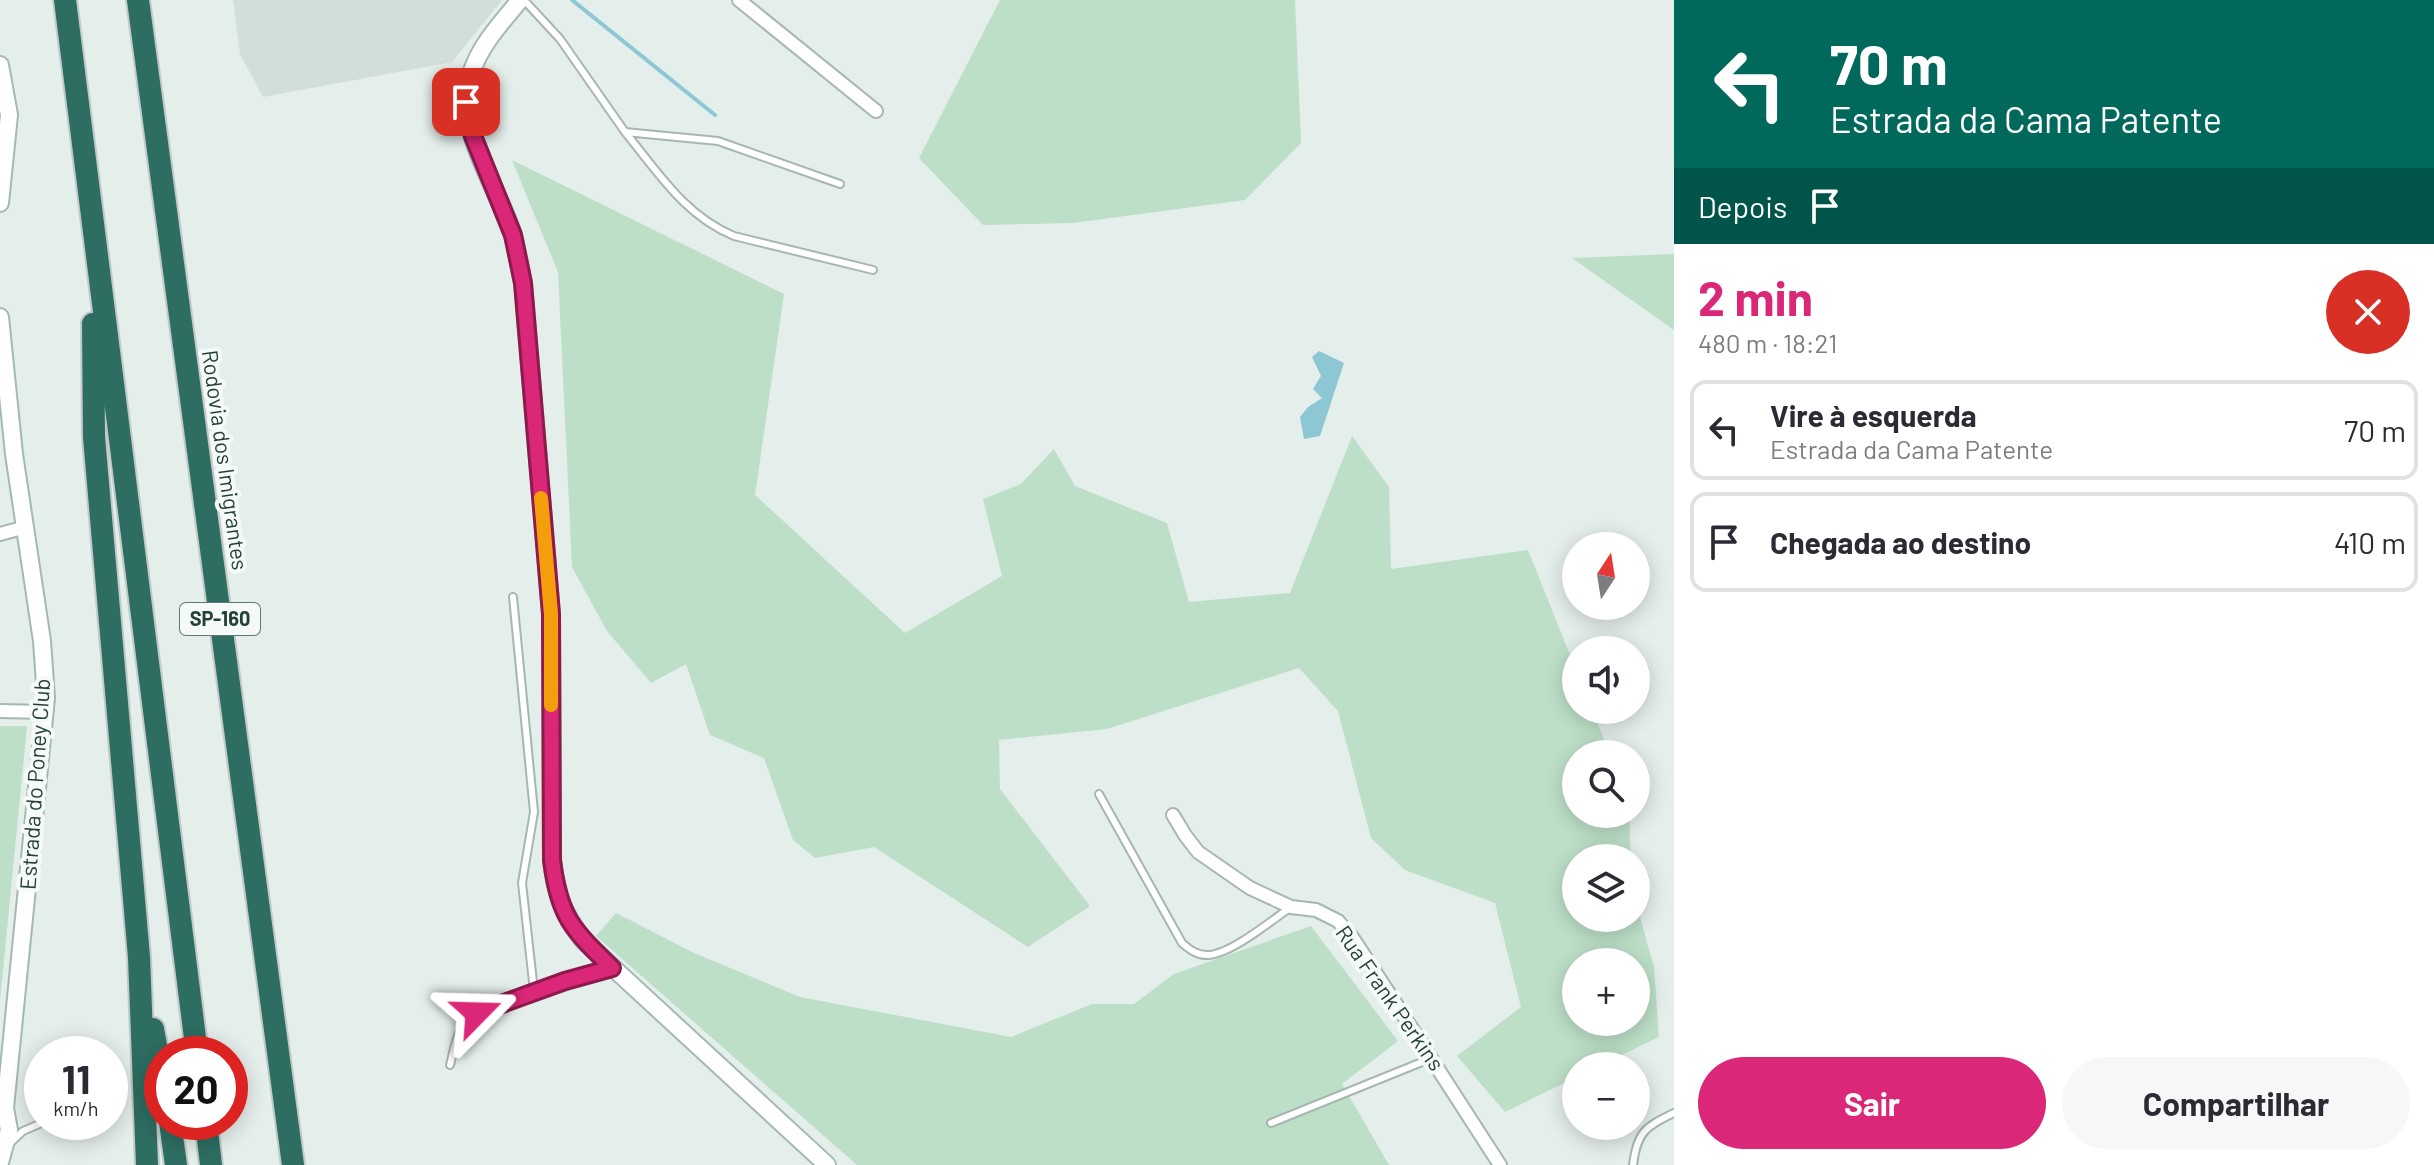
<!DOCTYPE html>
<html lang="pt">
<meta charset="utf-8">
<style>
body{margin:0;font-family:Barlow,sans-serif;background:#f7f7f7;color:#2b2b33;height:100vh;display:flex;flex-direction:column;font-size:30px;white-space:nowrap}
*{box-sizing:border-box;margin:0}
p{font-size:26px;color:#7c7c81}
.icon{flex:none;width:44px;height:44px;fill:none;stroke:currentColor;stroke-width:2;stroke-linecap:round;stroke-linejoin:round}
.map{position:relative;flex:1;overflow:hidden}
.sheet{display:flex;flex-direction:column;background:#fff;width:760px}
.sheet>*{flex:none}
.banner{background:#00695c;color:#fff;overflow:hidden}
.needle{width:52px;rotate:12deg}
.fabs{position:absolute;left:1562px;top:532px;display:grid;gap:16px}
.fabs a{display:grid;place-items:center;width:88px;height:88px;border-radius:50%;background:#fff;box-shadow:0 4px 20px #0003;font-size:40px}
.speed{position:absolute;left:24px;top:1036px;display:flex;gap:16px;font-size:40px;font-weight:700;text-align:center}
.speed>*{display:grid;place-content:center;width:104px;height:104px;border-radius:50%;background:#fff;box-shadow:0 4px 20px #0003;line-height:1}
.speed small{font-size:20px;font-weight:400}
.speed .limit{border:12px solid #d22;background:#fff;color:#111}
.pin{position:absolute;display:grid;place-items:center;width:68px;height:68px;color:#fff;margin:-34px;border-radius:16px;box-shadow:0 4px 12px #0006}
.me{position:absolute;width:88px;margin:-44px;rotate:68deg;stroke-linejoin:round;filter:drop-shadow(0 0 6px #0008)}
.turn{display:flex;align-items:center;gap:28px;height:168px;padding:0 24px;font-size:36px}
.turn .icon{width:104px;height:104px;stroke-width:2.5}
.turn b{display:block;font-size:56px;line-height:68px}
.then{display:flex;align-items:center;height:76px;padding:0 24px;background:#0003;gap:16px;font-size:30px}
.round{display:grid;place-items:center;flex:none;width:84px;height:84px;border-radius:42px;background:#f7f7f7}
.summary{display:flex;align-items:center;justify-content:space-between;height:136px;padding:0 24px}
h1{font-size:48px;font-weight:700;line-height:60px;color:#db2777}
.button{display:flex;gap:16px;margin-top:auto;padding:16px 24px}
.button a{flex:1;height:92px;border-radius:48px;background:#db2777;color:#fff;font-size:32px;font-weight:700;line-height:92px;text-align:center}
.button a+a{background:#f7f7f7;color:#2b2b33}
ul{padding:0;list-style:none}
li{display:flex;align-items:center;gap:24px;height:100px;margin:0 16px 12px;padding:0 8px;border:4px solid #e1e1e2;border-radius:16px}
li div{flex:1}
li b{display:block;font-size:30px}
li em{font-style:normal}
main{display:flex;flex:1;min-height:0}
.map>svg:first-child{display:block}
</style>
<main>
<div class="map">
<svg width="1674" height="1165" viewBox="0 0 1674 1165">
<rect width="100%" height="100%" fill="#e4eeea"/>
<path fill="#d2ded9" d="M233,0h269l-50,62 -189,35 -23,-43z"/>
<path fill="#bddfc7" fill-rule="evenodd" d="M1000,0h295l6,143 -56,57 -172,23 -90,2 -64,-67z
M512,160l272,134 -29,201 150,138 97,-57 -19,-77 38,-15 33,-35 21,37 92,37 22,79 101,-9 62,-157 37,51 2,82 137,-19 48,120v40h16l18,44h-34v60h53l2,44h-55v60h60v-15l18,64 5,70 -60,29h-23v11l-71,35 -48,-56 64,-49 -26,-104 -90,-33 -34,-32 -33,-127 -39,-43 -192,61 -108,11 1,49 90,117 -62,41 -154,-100 -59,11 -22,-18 -29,-82 -54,-23 -24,-71 -35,19 -44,-52 -35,-64 -14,-295zM1636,962v60h-60v-60z
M1674,254v76l-102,-72z
M0,726h27l-27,275z
M616,913l78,40 106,44 211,40 81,-33h42l40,-30 137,-48 87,115 -56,43 47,81h-532l-261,-229z"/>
<path fill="#8cc7d3" d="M1319,351l25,12 -24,73 -16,3 -4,-22 8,-10 14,-9 -9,-9 8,-13 -9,-19z"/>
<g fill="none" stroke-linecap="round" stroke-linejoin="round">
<path stroke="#8cc7d3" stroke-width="4" d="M572,0l143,115"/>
<defs>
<path id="lane" d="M524,0l36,39 65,93 93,9 122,43
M625,132c33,40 59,83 109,104l139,34
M513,597l21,215 -12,71 12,108
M1099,794l83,149c8,7 16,13 27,12 23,-2 62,-34 82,-48
M450,1065c3,-11 5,-26 11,-36 18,-29 113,-51 147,-60
M1271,1123l161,-65
M9,1144l14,-13 21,-9
M1633,1165c4,-33 12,-38 41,-52"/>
<path id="street" d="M739,0l137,111
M0,534l26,-7
M0,711l46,1
M1173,815l12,20 13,17 52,36 41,19 25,3 22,11 14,16 46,70 102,158"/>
<path id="secondary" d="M520,0c-18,22 -39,44 -48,71 -20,57 25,112 41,164 4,16 7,32 10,48l28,331 1,246c4,35 10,51 31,80l244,225
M0,65l9,50 -9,88
M0,317l14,137 28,187 4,57 -41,410 4,22 -9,32"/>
<path id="highway" d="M65,0l132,1054
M138,0l155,1165
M93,324l1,113 45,520 8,208
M153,1029l9,50
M170,1122l6,43
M206,1122l5,43"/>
</defs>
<use href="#lane" stroke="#a6b6b1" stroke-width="10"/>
<use href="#street" stroke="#a6b6b1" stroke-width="16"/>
<use href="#secondary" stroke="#a2bab2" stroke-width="20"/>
<use href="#highway" stroke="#c1cac8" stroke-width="26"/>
<use href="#lane" stroke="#fff" stroke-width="6"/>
<use href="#street" stroke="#fff" stroke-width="12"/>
<use href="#secondary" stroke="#fff" stroke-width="16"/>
<use href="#highway" stroke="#2e6d61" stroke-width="22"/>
</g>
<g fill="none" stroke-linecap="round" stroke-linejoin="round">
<defs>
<path id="route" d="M466,102l7,34 40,99 10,48 28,331 1,246c7,57 20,69 60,108l-47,13 -88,32"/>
</defs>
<use href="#route" stroke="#8e194d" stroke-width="20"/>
<use href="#route" stroke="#db2777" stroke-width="14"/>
<path stroke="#f59e0b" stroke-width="14" d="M541,498l10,116v91"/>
</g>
<g text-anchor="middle" stroke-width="8" stroke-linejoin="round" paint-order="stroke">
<rect fill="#f5faf8" stroke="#627872" stroke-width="2" x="180" y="603" width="80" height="32" rx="6"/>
<g font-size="20" font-weight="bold" fill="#234039">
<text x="220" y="626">SP-160</text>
</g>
<g font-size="22" fill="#234039" stroke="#f5faf8">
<text transform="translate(225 460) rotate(82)" y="8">Rodovia dos Imigrantes</text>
<text transform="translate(35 784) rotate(-86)" y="8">Estrada do Poney Club</text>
<text transform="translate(1390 998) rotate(55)" y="8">Rua Frank Perkins</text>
</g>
</g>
</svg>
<div class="fabs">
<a><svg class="needle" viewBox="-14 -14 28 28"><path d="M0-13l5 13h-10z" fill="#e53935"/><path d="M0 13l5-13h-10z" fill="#7c7c81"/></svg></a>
<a><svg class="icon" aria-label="sound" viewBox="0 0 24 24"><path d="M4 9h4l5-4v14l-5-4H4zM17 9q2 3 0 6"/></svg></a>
<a><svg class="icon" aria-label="search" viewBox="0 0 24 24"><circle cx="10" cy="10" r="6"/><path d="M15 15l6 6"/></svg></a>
<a><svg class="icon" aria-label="layers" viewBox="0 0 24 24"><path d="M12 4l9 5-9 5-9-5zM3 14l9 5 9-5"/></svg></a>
<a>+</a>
<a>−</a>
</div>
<div class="speed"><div>11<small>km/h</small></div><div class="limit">20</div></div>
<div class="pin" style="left:466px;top:102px;background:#d93025"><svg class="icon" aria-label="arrive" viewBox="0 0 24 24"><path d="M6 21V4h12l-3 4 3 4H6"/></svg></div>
<svg class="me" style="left:477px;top:1013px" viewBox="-20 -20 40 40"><path d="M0-17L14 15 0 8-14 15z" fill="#db2777" stroke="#fff" stroke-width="4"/></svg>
</div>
<section class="sheet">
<div class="banner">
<div class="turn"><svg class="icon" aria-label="left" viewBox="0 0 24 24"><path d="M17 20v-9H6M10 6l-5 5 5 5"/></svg><div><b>70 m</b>Estrada da Cama Patente</div></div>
<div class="then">Depois<svg class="icon" aria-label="arrive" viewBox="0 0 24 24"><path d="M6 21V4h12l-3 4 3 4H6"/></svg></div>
</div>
<div class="summary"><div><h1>2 min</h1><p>480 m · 18:21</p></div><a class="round" style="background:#d93025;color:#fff"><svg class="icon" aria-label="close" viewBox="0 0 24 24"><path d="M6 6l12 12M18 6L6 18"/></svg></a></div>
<ul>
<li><svg class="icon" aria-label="left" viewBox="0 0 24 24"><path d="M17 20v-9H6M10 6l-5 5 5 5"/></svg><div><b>Vire à esquerda</b><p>Estrada da Cama Patente</p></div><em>70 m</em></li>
<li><svg class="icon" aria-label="arrive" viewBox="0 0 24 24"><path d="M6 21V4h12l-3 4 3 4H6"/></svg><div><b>Chegada ao destino</b></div><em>410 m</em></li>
</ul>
<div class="button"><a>Sair</a><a>Compartilhar</a></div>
</section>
</main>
